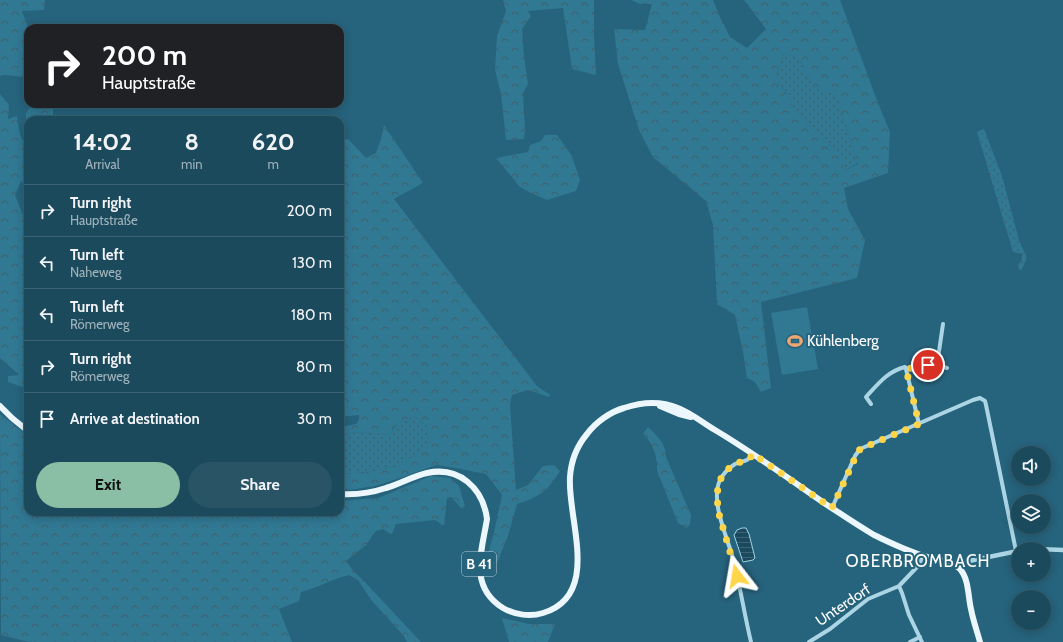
<!DOCTYPE html>
<meta charset="utf-8">
<style>
body{margin:0;font-family:Cabin,sans-serif;background:#295466;color:#f1f3f6;height:100vh;display:flex;flex-direction:column;font-size:15px;white-space:nowrap}
*{box-sizing:border-box;margin:0}
p{font-size:13px;color:#a0b3bc}
.icon{flex:none;width:22px;height:22px;fill:none;stroke:currentColor;stroke-width:2;stroke-linecap:round;stroke-linejoin:round}
.map{position:relative;flex:1;overflow:hidden}
.drawer{position:absolute;left:24px;top:116px;width:320px;height:400px;display:flex;flex-direction:column;background:#1c4a5d;border-radius:12px;box-shadow:0 2px 10px #0003,0 0 0 1px #3a6272}
.drawer>*{flex:none}
.guide{position:absolute;left:24px;top:24px;width:320px;height:84px;border-radius:12px;box-shadow:0 2px 10px #0003,0 0 0 1px #3a6272;background:#202124;color:#fff;overflow:hidden}
.controls{position:absolute;left:1011px;top:446px;display:grid;gap:8px}
.controls a{display:grid;place-items:center;width:40px;height:40px;border-radius:50%;background:#1c4a5d;box-shadow:0 2px 10px #0003,0 0 0 1px #3a6272;font-size:20px}
.pin{position:absolute;display:grid;place-items:center;width:34px;height:34px;color:#fff;margin:-17px;border:2px solid #fff;border-radius:50%;box-shadow:0 1px 4px #0007}
.me{position:absolute;width:44px;margin:-22px;rotate:346deg;stroke-linejoin:round;filter:drop-shadow(0 0 3px #0008)}
.turn{display:flex;align-items:center;gap:14px;height:84px;padding:0 12px;font-size:18px}
.turn .icon{width:52px;height:52px;stroke-width:2.5}
.turn b{display:block;font-size:28px;line-height:34px}
.eta{display:flex;justify-content:space-evenly;align-items:center;height:68px;text-align:center}
.eta b{font-size:24px;font-weight:800;line-height:28px}
.button{display:flex;gap:8px;margin-top:auto;padding:8px 12px}
.button a{flex:1;height:46px;border-radius:24px;background:#8abfa5;color:#111;font-size:16px;font-weight:800;line-height:46px;text-align:center}
.button a+a{background:#295466;color:#f1f3f6}
ul{padding:0;list-style:none}
li{display:flex;align-items:center;gap:12px;height:52px;padding:0 12px;border-top:1px solid #3a6272}
li div{flex:1}
li b{display:block;font-size:15px}
li em{font-style:normal}
.map>svg:first-child{display:block}
</style>
<div class="map">
<svg width="1063" height="642" viewBox="0 0 1063 642">
<defs>
<pattern id="grass-dots" width="8" height="8" patternUnits="userSpaceOnUse"><rect width="8" height="8" fill="#317893"/><path d="M2 2h.1M6 6h.1" fill="none" stroke="#40606c" stroke-width="1.8" stroke-linecap="round"/></pattern>
<pattern id="forest-crowns" width="20" height="18" patternUnits="userSpaceOnUse"><rect width="20" height="18" fill="#317893"/><path d="M2 6a3 3 0 1 1 6 0M12 15a3 3 0 1 1 6 0" fill="none" stroke="#40606c"/></pattern>
<pattern id="water-rules" width="6" height="5" patternUnits="userSpaceOnUse"><rect width="6" height="5" fill="#1b495d"/><path d="M0 2.5h6" fill="none" stroke="#3d6475"/></pattern>
</defs>
<rect width="100%" height="100%" fill="#26637c"/>
<path fill="url(#grass-dots)" d="M784,53l16,7 10,21 25,9 23,73 -14,8 -10,-22 -17,-14 -20,-23 -21,-35z
M984,129l18,47 17,64 8,18 -6,13 -4,-5 5,-6v-6l-9,-2 -36,-120z
M414,416l13,10 2,21 -31,19 -29,6 -29,2v-39l15,-3 35,3 7,-11z"/>
<path fill="url(#forest-crowns)" fill-rule="evenodd" d="M0,0h45l-1,10 -22,1 6,17v50c-6,-1 -23,-4 -28,-2z
M503,0h91v36l2,39 -24,-6 -9,-61 -35,3 3,5 -9,13 2,28 4,27 -5,9 2,38 -1,8 -18,1 -5,-46 -6,-24 2,-34 9,-25z
M631,0h82l7,17 10,20 17,11 19,-19 -22,-29h96l38,103 12,29 -2,41 -44,15 4,21 17,31 -8,38 -96,24 10,86 -10,4 -6,-10 -8,-4 -4,-26 -8,-37 -18,-11 -4,-79 -7,-24 -53,-44 -14,-27 -21,-66 -4,-35 31,1 7,-26h-12zM784,53l16,7 10,21 11,11 14,-2 23,74 -14,7 -1,-11 -9,-11 -17,-14 -20,-23 -21,-35z
M0,94l9,11 -1,14 9,-3 2,14 3,10 6,3v44h-2l-5,-6 -6,14 8,20 3,14 2,1v159l-20,-7v-6l11,-1 -19,-17z
M38,104h15v16h-25v2l-2,-1v-9l4,-4z
M384,125l39,58 -29,16 143,187 13,9 -1,2 -21,-7 -16,5 -2,9 6,86 12,-5 15,-19 11,-1 6,6c-12,20 -21,26 -43,33l-9,32 -11,27 -11,-2 9,-33 7,-33 -16,-21 -30,-6 -20,-3 -36,13 -25,8 -26,4 -9,-2v-14l29,-2 29,-6 30,-19 -1,-21 -13,-10 -17,8 -7,11 -35,-3 -15,3v-8l16,-3 3,-4v-5l-19,2v-277l8,-1 18,19 10,-5 5,-14z
M545,135h12l15,21 8,24 -4,11 -29,9 -16,-7 -11,-6 -24,-29 32,-6 2,-7 11,-4z
M0,414l28,22v76h31l3,4h4l4,-4h270v-11l38,-3 53,-22 19,2 9,8 6,20 -3,3 -11,-12 -4,1 -3,28 -9,-6 -39,4 -4,10 -3,-1 -6,-4 -7,2 -10,14 -20,16 8,11 9,8 58,62h-14l-3,-6 -32,-35 -14,-21 -9,-5c-17,4 -31,13 -48,17l-2,9 -20,8 13,33h-263l-28,-7z
M648,427c9,9 18,16 18,30l25,58 -1,9 -3,4 -9,-5 -21,-52c1,-13 -4,-28 -14,-37z
M502,618l27,6h26l-7,18h-39z"/>
<path fill="#317893" d="M807,307l11,62 -36,6 -11,-62z"/>
<path fill="url(#water-rules)" stroke="#a0d3e5" d="M742,528h4l3,6 6,24 -2,2 -10,2 -9,-27 3,-5z"/>
<g fill="none" stroke-linecap="round" stroke-linejoin="round">
<path stroke="#abd5e4" stroke-width="4" d="M937,365l10,3
M871,404l-5,-7c12,-13 22,-26 39,-30l1,2
M919,424l-13,-55 10,-3 21,-1 6,-41
M832,508l23,-52 5,-7 113,-49 7,-2 5,3 1,4 30,146
M899,586l3,7 7,22 13,27
M751,642c-6,-25 -10,-50 -16,-76 -5,-24 -26,-63 -15,-86 3,-6 9,-12 15,-16 7,-3 13,-2 18,-10
M809,642l21,-13 38,-30 31,-13 19,-20 5,-10
M910,642l10,-5"/>
<path stroke="#abd5e4" stroke-width="4.5" d="M1038,549l25,1
M959,568l5,-5 5,-2 49,-10"/>
<path stroke="#ebf7fc" stroke-width="6" d="M0,406l12,12 16,13
M660,406l19,8 12,3
M340,494c16,1 31,-1 46,-6 14,-4 27,-12 41,-15 32,-7 56,15 60,46 -5,32 -19,67 16,89 12,7 27,9 40,5 59,-18 24,-94 27,-136 1,-16 7,-31 17,-43 9,-12 23,-22 37,-26 18,-6 37,-7 54,0 13,5 25,15 37,22 37,22 73,48 109,73 17,11 33,22 50,32 15,7 31,15 47,20 12,5 29,4 39,14 9,10 8,28 11,40 2,11 6,22 9,33"/>
</g>
<g fill="none" stroke-linecap="round" stroke-linejoin="round">
<path stroke="#ffd54a" stroke-width="7" stroke-dasharray="0 12.6" d="M737,576l-18,-62c-3,-19 -4,-38 15,-49 8,-5 13,-2 19,-11l79,54 24,-52 4,-7 59,-25 -13,-55 22,-4"/>
</g>
<defs>
<symbol id="stadium-bare" viewBox="-9 -9 18 18"><path d="M0-5a6.5 5 0 1 0 0 10a6.5 5 0 1 0 0-10ZM-3.5-1.8h7v3.6h-7Z" fill="#eda771" stroke="#26637c" stroke-width="2.5" paint-order="stroke"/></symbol>
</defs>
<g fill-rule="evenodd">
<use href="#stadium-bare" x="784" y="330" width="22" height="22"/>
</g>
<g text-anchor="middle" stroke-width="4" stroke-linejoin="round" paint-order="stroke">
<rect fill="#26637c" stroke="#bed0d8" stroke-width="1" x="462" y="552" width="34" height="24" rx="3"/>
<g font-size="14" font-weight="bold" fill="#fff">
<text x="479" y="569">B 41</text>
</g>
<g font-size="15" fill="#fff" stroke="#26637c" text-anchor="start">
<text x="807" y="346">Kühlenberg</text>
</g>
<g font-size="15" fill="#fff" stroke="#26637c">
<text transform="translate(843 605) rotate(-34)" y="5">Unterdorf</text>
</g>
<g font-size="17" letter-spacing="1" fill="#fff" stroke="#26637c">
<text x="918" y="567">OBERBROMBACH</text>
</g>
</g>
</svg>
<div class="controls">
<a><svg class="icon" aria-label="sound" viewBox="0 0 24 24"><path d="M4 9h4l5-4v14l-5-4H4zM17 9q2 3 0 6"/></svg></a>
<a><svg class="icon" aria-label="layers" viewBox="0 0 24 24"><path d="M12 4l9 5-9 5-9-5zM3 14l9 5 9-5"/></svg></a>
<a>+</a>
<a>−</a>
</div>
<div class="pin" style="left:928px;top:365px;background:#d93025"><svg class="icon" aria-label="arrive" viewBox="0 0 24 24"><path d="M6 21V4h12l-3 4 3 4H6"/></svg></div>
<svg class="me" style="left:737px;top:576px" viewBox="-20 -20 40 40"><path d="M0-17L14 15 0 8-14 15z" fill="#ffd54a" stroke="#fff" stroke-width="4"/></svg>
<div class="guide">
<div class="turn"><svg class="icon" aria-label="right" viewBox="0 0 24 24"><path d="M7 20v-9h11M14 6l5 5-5 5"/></svg><div><b>200 m</b>Hauptstraße</div></div>
</div>
<section class="drawer">
<div class="eta">
<div><b>14:02</b><p>Arrival</p></div>
<div><b>8</b><p>min</p></div>
<div><b>620</b><p>m</p></div>
</div>
<ul>
<li><svg class="icon" aria-label="right" viewBox="0 0 24 24"><path d="M7 20v-9h11M14 6l5 5-5 5"/></svg><div><b>Turn right</b><p>Hauptstraße</p></div><em>200 m</em></li>
<li><svg class="icon" aria-label="left" viewBox="0 0 24 24"><path d="M17 20v-9H6M10 6l-5 5 5 5"/></svg><div><b>Turn left</b><p>Naheweg</p></div><em>130 m</em></li>
<li><svg class="icon" aria-label="left" viewBox="0 0 24 24"><path d="M17 20v-9H6M10 6l-5 5 5 5"/></svg><div><b>Turn left</b><p>Römerweg</p></div><em>180 m</em></li>
<li><svg class="icon" aria-label="right" viewBox="0 0 24 24"><path d="M7 20v-9h11M14 6l5 5-5 5"/></svg><div><b>Turn right</b><p>Römerweg</p></div><em>80 m</em></li>
<li><svg class="icon" aria-label="arrive" viewBox="0 0 24 24"><path d="M6 21V4h12l-3 4 3 4H6"/></svg><div><b>Arrive at destination</b></div><em>30 m</em></li>
</ul>
<div class="button"><a>Exit</a><a>Share</a></div>
</section>
</div>
